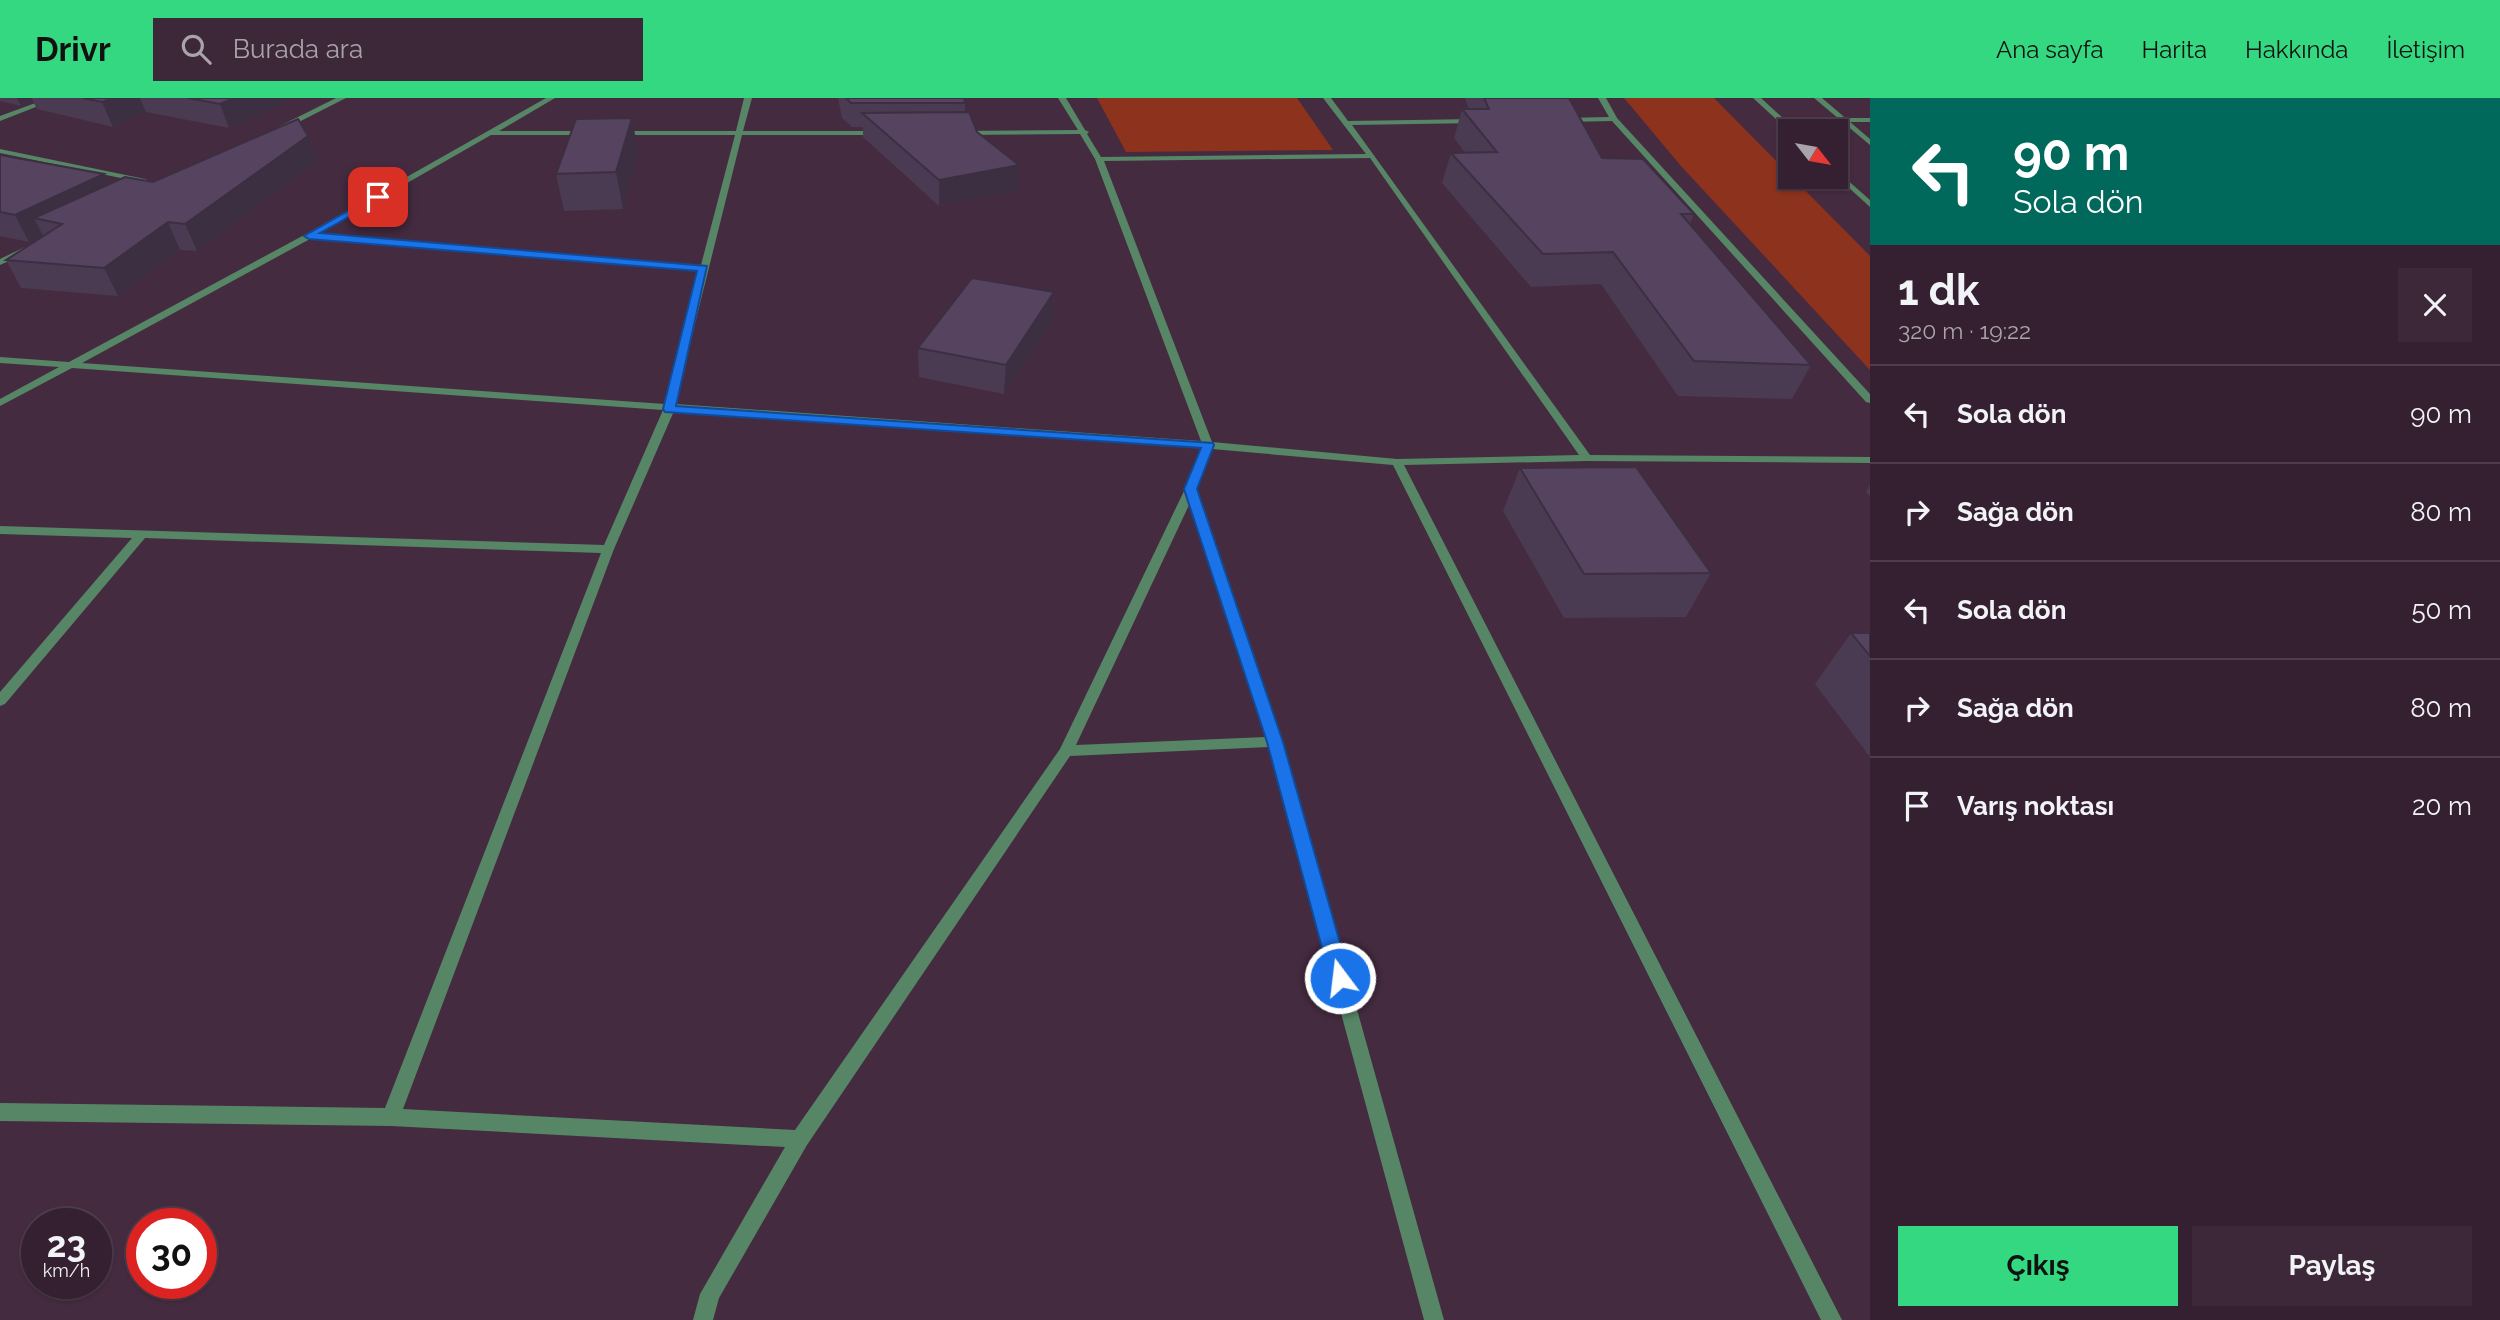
<!DOCTYPE html>
<html lang="tr">
<meta charset="utf-8">
<style>
body{margin:0;font-family:Raleway,sans-serif;background:#3c2838;color:#f1f3f6;height:100vh;display:flex;flex-direction:column;font-size:26px;white-space:nowrap}
*{box-sizing:border-box;margin:0}
p{font-size:23px;color:#a9a3ab}
.icon{flex:none;width:38px;height:38px;fill:none;stroke:currentColor;stroke-width:2;stroke-linecap:round;stroke-linejoin:round}
.map{position:relative;flex:1;overflow:hidden}
.sheet{display:flex;flex-direction:column;background:#342030;width:630px}
.sheet>*{flex:none}
.top-card{background:#00695c;color:#fff;overflow:hidden}
.needle{width:46px;rotate:121deg}
.controls{position:absolute;left:1778px;top:21px;display:grid;gap:14px}
.controls a{display:grid;place-items:center;width:70px;height:70px;border-radius:0px;background:#342030;box-shadow:0 2px 5px #0004,0 0 0 2px #4e3e4c;font-size:35px}
.speed{position:absolute;left:21px;top:1110px;display:flex;gap:14px;font-size:35px;font-weight:700;text-align:center}
.speed>*{display:grid;place-content:center;width:91px;height:91px;border-radius:50%;background:#342030;box-shadow:0 2px 5px #0004,0 0 0 2px #4e3e4c;line-height:1}
.speed small{font-size:18px;font-weight:400}
.speed .limit{border:10px solid #d22;background:#fff;color:#111}
.pin{position:absolute;display:grid;place-items:center;width:60px;height:60px;color:#fff;margin:-30px;border-radius:14px;box-shadow:0 4px 10px #0006}
.me{position:absolute;width:77px;margin:-38px;rotate:345deg;stroke-linejoin:round;filter:drop-shadow(0 0 5px #0008)}
.turn{display:flex;align-items:center;gap:24px;height:147px;padding:0 28px;font-size:32px}
.turn .icon{width:91px;height:91px;stroke-width:2.5}
.turn b{display:block;font-size:49px;line-height:60px}
.round{display:grid;place-items:center;flex:none;width:74px;height:74px;border-radius:0px;background:#3c2838}
.overview{display:flex;align-items:center;justify-content:space-between;height:119px;padding:0 28px}
h1{font-size:42px;font-weight:700;line-height:52px}
.primary-button{display:flex;gap:14px;margin-top:auto;padding:14px 28px}
.primary-button a{flex:1;height:80px;border-radius:0px;background:#34d881;color:#111;font-size:28px;font-weight:700;line-height:80px;text-align:center}
.primary-button a+a{background:#3c2838;color:#f1f3f6}
ul{padding:0;list-style:none}
li{display:flex;align-items:center;gap:21px;height:98px;padding:0 28px;border-top:2px solid #4e3e4c}
li div{flex:1}
li b{display:block;font-size:26px}
li em{font-style:normal}
header{display:flex;align-items:center;gap:42px;box-sizing:border-box;height:98px;padding:0 35px;background:#34d881;color:#111}
header strong{font-size:33px}
nav{display:flex;gap:38px;margin-inline-start:auto;font-size:24px}
.search{width:490px;height:63px;background:#3c2838;display:flex;align-items:center;gap:18px;box-sizing:border-box;padding:0 24px;border-radius:0px;color:#a9a3ab;font-size:26px}
main{display:flex;flex:1;min-height:0}
.map>svg:first-child{display:block}
</style>
<header>
<strong>Drivr</strong>
<div class="search"><svg class="icon" aria-label="search" viewBox="0 0 24 24"><circle cx="10" cy="10" r="6"/><path d="M15 15l6 6"/></svg>Burada ara</div>
<nav><a>Ana sayfa</a><a>Harita</a><a>Hakkında</a><a>İletişim</a></nav>
</header>
<main>
<div class="map">
<svg width="1870" height="1222" viewBox="0 0 1870 1222">
<rect width="100%" height="100%" fill="#452b40"/>
<path fill="#8d321c" d="M1097,0h200l36,52 -207,2z
M1624,0h90l156,158v114l-189,-204z"/>
<g fill="none" stroke-linecap="round" stroke-linejoin="round">
<path fill="#568666" fill-rule="evenodd" d="M49,0h10l-59,23v-5z
M336,0h10l-61,31 -7,-2z
M546,0h9l-56,33h91l4,2 -1,2h-102l-173,99 383,31 34,-130h-117l-4,-2 4,-2h118l8,-33h8l-9,33h138l4,2 -4,2h-139l-67,269 526,37 -106,-282 -15,-25 -119,1h-3v-4l120,-1 -20,-32h8l19,32 4,2 -2,2 14,23 265,-3 -43,-56h8l17,23 128,-2h3v4l-127,2 238,330 280,2v6l-283,-2 -183,4 438,855h-21l-428,-855 -181,-16 -15,40 85,253 162,578h-20l-155,-573 -199,9 -263,389 -88,153 -6,22h-20l7,-26 85,-147 -394,-21 -391,-5v-18l385,5 216,-555 -456,-15 -140,166 -5,2v-14l132,-154 -132,-4v-8l604,19 59,-135 -591,-42 -72,38v-7l59,-32 -59,-4v-6l69,5 237,-128zM1370,60l209,297 -182,4 -185,-17 -108,-281zM310,141l390,31 -35,134 -583,-41zM674,313l527,37 -16,41 -125,260 -265,381 -392,-21 211,-560zM1190,405l76,234 -190,8z
M1598,0h8l11,20 253,276v9l-4,-1 -254,-281 -49,1 -4,-2 4,-2 46,-1z
M1841,20h29v4h-29z
M0,51l145,30 4,2 -4,2 -145,-30z
M27,148l4,3 -1,2 -30,14v-6z"/>
<path fill="#568666" fill-rule="evenodd" d="M1753,0h8l36,33 -7,1z
M1814,0h8l48,41v6z
M1836,72l34,30v7l-34,-31z"/>
</g>
<path fill="#4a3a52" d="M0,0h297l-68,30 -83,-16 -33,15 -76,-18 -4,-8 -12,5 -21,-5z
M838,0h126l1,5v9l12,20 41,59 -79,15 -76,-69v-10h-11l-10,-9z
M1465,0h104l33,60 92,56 -4,10 121,141 -19,34 -114,-3 -77,-112 -70,3 -89,-104 9,-30h14l-11,-15 8,-29h7z
M632,20l6,35 -15,56 -59,2 -8,-37z
M0,57l104,19 5,10 44,-2 164,-21 -120,90 -17,-1 -62,46 -97,-8 -15,-28 37,-24 -14,6 -29,-6z
M1054,194l-2,29 -48,73 -85,-17 -1,-29z
M1520,370l191,105 -25,44 -122,1 -61,-107z
M1870,387v12l-4,-5z
M1851,535h19v124l-55,-73z"/>
<path fill="#3c2f42" d="M17,0h15l1,3 -12,5z
M113,0h27l6,14 -33,15 -11,-25z
M234,0h63l-68,30 -9,-24z
M632,20l6,35 -15,56 -7,-37z
M308,38l9,25 -120,90 -12,-27z
M1019,67l-1,26 -79,15v-26z
M104,76l13,26 -55,24 -28,-6 9,18 -14,6 -14,-27z
M168,124l12,28 -62,46 -14,-28z
M1054,194l-2,29 -48,73 2,-29z"/>
<path fill="#56435f" stroke="#3c2f42" stroke-width="2" d="M83,0h30l-11,4z
M188,0h46l-14,6z
M846,0h118l1,5h-114z
M1484,0h85l33,60 41,1 51,55h-13l130,151 -117,-4 -81,-109 -70,2 -92,-101 46,-1 -35,-43h27z
M969,14l8,20 42,33 -80,15 -77,-67z
M632,20l-16,54 -60,2 20,-55z
M298,21l10,17 -123,88 -17,-2 -64,46 -98,-8 56,-36 -28,-6 91,-41 28,5z
M0,57l104,19 -89,41 -15,-3z
M972,180l82,14 -48,73 -88,-17z
M1636,369l75,106 -127,1 -64,-106z
M1851,535h19v23z"/>
<path fill="#1a73e8" stroke="#114b97" stroke-width="2" d="M378,96l3,1v4l-61,34 387,33 -31,140 537,37 1,2 -17,44 86,253 67,236 -3,6 -7,3 -7,-3 -3,-6 -63,-236 -83,-253 17,-41 -536,-36 -2,-3 34,-138 -388,-32 -5,-3z"/>
</svg>
<div class="controls">
<a><svg class="needle" viewBox="-14 -14 28 28"><path d="M0-13l5 13h-10z" fill="#e53935"/><path d="M0 13l5-13h-10z" fill="#a9a3ab"/></svg></a>
</div>
<div class="speed"><div>23<small>km/h</small></div><div class="limit">30</div></div>
<div class="pin" style="left:378px;top:99px;background:#d93025"><svg class="icon" aria-label="arrive" viewBox="0 0 24 24"><path d="M6 21V4h12l-3 4 3 4H6"/></svg></div>
<svg class="me" style="left:1340px;top:880px" viewBox="-20 -20 40 40"><circle r="17" fill="#1a73e8" stroke="#fff" stroke-width="3"/><path d="M0-11L8 9 0 5-8 9z" fill="#fff"/></svg>
</div>
<section class="sheet">
<div class="top-card">
<div class="turn"><svg class="icon" aria-label="left" viewBox="0 0 24 24"><path d="M17 20v-9H6M10 6l-5 5 5 5"/></svg><div><b>90 m</b>Sola dön</div></div>
</div>
<div class="overview"><div><h1>1 dk</h1><p>320 m · 19:22</p></div><a class="round"><svg class="icon" aria-label="close" viewBox="0 0 24 24"><path d="M6 6l12 12M18 6L6 18"/></svg></a></div>
<ul>
<li><svg class="icon" aria-label="left" viewBox="0 0 24 24"><path d="M17 20v-9H6M10 6l-5 5 5 5"/></svg><div><b>Sola dön</b></div><em>90 m</em></li>
<li><svg class="icon" aria-label="right" viewBox="0 0 24 24"><path d="M7 20v-9h11M14 6l5 5-5 5"/></svg><div><b>Sağa dön</b></div><em>80 m</em></li>
<li><svg class="icon" aria-label="left" viewBox="0 0 24 24"><path d="M17 20v-9H6M10 6l-5 5 5 5"/></svg><div><b>Sola dön</b></div><em>50 m</em></li>
<li><svg class="icon" aria-label="right" viewBox="0 0 24 24"><path d="M7 20v-9h11M14 6l5 5-5 5"/></svg><div><b>Sağa dön</b></div><em>80 m</em></li>
<li><svg class="icon" aria-label="arrive" viewBox="0 0 24 24"><path d="M6 21V4h12l-3 4 3 4H6"/></svg><div><b>Varış noktası</b></div><em>20 m</em></li>
</ul>
<div class="primary-button"><a>Çıkış</a><a>Paylaş</a></div>
</section>
</main>
